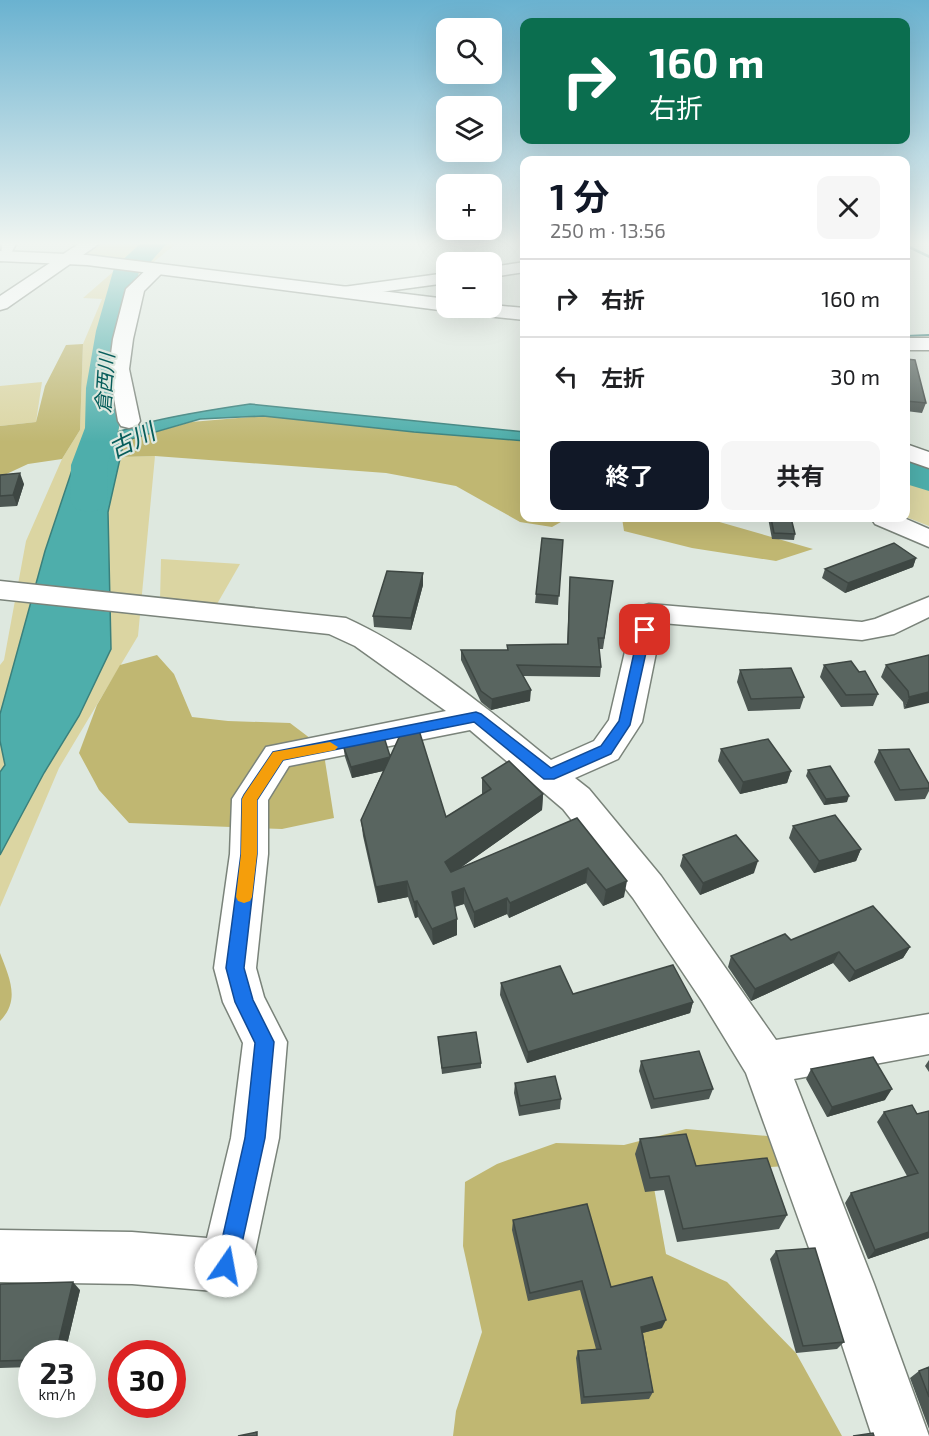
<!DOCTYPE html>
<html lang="ja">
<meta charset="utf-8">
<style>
body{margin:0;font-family:"Exo 2","Noto Sans JP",sans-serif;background:#f6f6f6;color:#202124;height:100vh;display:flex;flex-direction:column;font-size:22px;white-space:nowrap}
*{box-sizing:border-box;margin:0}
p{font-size:20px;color:#757577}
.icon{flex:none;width:33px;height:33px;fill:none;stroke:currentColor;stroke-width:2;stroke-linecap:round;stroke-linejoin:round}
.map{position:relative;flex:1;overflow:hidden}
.panel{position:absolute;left:520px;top:156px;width:390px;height:366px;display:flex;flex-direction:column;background:#fff;border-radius:12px;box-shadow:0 6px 24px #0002}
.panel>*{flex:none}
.hud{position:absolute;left:520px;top:18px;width:390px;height:126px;border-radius:12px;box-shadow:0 6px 24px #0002;background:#0b6e4f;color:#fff;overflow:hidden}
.fabs{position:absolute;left:436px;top:18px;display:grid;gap:12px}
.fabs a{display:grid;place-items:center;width:66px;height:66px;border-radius:12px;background:#fff;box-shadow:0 6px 24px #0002;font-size:30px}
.speed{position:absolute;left:18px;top:1340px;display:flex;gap:12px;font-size:30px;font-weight:700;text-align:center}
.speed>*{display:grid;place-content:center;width:78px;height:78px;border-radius:50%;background:#fff;box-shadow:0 6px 24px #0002;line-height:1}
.speed small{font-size:15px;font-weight:400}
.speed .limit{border:9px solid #d22;background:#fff;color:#111}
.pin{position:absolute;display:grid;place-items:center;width:51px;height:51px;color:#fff;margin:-26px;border-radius:12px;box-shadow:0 3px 9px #0006}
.me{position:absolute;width:66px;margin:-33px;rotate:12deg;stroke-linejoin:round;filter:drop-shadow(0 0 4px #0008)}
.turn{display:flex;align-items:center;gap:21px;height:126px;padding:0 30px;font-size:27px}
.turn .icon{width:78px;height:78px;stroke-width:2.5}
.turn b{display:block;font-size:42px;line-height:51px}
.round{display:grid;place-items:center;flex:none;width:63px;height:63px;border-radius:12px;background:#f6f6f6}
.headline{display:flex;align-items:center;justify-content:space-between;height:102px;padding:0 30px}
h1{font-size:36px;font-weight:700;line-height:45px;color:#111827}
.action{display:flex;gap:12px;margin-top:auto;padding:12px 30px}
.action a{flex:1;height:69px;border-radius:12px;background:#111827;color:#fff;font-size:24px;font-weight:700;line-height:69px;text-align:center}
.action a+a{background:#f6f6f6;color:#202124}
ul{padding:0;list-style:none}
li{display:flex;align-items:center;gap:18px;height:78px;padding:0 30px;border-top:2px solid #e0e0e0}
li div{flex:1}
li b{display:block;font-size:22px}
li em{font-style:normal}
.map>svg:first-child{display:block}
</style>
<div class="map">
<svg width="929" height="1436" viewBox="0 0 929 1436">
<rect width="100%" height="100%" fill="#dee8df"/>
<path fill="#dbd5a2" d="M94,241h85l-40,33 -11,22 -10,106 2,55 35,-1 -17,180 -79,132 -59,139v-242l4,-5 22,-119 36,-82 18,-29 3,-86 19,-45 -19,-1 38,-33 -50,-6z
M42,382l-6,40 -36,4v-40z
M906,454l23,7v65l-23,-9z
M161,559l79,5 -23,40 -57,-3z"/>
<path fill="#c0b772" d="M83,344l-3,86 -18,29 -34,5 -28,13v-51l36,-4 9,-36 21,-41z
M275,415l250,26v77h43l-16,9 -32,-5 -64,-36 -70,-13 -231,-17 -35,1 4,-16 67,-19z
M622,518h93l1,3 97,28 -37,12 -84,-13 -68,-17z
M157,655l17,19 18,43 36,4 62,2 33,25 11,70 -52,11 -153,-6 -30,-33 -20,-37 18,-48 23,-40z
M0,953c9,24 21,47 0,68z
M686,1129l82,7 36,29 -87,5 -65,7 14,77 61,28 69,71 46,83h-389l3,-25 26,-79 -19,-86 2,-64 32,-18 59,-21 68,2z"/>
<path fill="#4eaeab" stroke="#3b807c" stroke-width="1.5" d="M250,404l275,28v9l-111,-9 -151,-16 -63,3 -76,22 -16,71 3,137 -32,67 -35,57 -44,82v-83l5,-7 -5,-24v-27l45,-163 31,-93 15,-22c22,-1 38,-8 59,-14 33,-8 66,-13 100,-18z"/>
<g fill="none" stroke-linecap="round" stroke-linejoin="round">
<path fill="#3b807c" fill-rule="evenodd" d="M906,244l23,11v3l-23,-11z
M929,334v2l-23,1v-2z"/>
<path fill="#4eaeab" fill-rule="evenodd" d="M143,241h26l-22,25 -8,6 -15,59 -6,57 1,40 -12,37 1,36 -6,8 -13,3 -13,-3 -6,-8 1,-36 14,-37 1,-40 10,-57 18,-63z
M906,460l23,7v24l-23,-7z"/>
<defs>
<path id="minor" d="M2,241h16l-11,19 -6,1z
M83,241h20l-96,67 -7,2v-14z
M525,262v10l-33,5v-10z
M157,264l6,1 3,4 -22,22 -11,48 -4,30 11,52 -3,5 -8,2 -8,-2 -3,-5 -9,-52 4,-30 13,-50 25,-24z
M447,273v10l-104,14 -6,-1 -3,-4 3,-4 6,-1z
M906,444l23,8v16l-23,-8z
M871,518h33l25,11v18l-54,-23z
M0,581l346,37c71,32 144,93 205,142l43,-19 15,-21 25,-107 5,-6 10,-3 213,18 13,-3 54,-22v20l-35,17 -32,6 -200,-17 -20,99 -24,37 -43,19 14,11 72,87 115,164 153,-26v40l-135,25 80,205 55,152h-57l-50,-152 -76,-211 -44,-72 -69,-103 -70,-89 -93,-79 -181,36 -21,34v54l-12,114 8,29 23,45 -8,96 -27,128 -8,18 -18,8 -94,-8 -132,-2v-52l132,2 75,6 24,-100 12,-95 -20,-41 -9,-34 16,-114 2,-55 34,-52 180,-36 -91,-65 -26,-12 -329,-35z"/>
<path id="major" d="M0,251l87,4 360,44v9h8l-8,3 -360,-46 -87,-4z
M492,305l33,3v12l-58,-6 -7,-2 -2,-4h34z
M906,338h23v12h-23z"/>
</defs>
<use href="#minor" stroke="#7a837a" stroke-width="3"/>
<use href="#major" stroke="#7a837a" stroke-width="3"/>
<use href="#minor" fill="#fff" fill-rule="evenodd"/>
<use href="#major" fill="#fff" fill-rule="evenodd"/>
</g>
<path fill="#4d5753" d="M906,359l20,44 -4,10 -16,-2z
M0,475l24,9 -7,22 -17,1z
M768,518h23l4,16 -1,6 -22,-1z
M563,540l-5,65 -23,-2 1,-9z
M916,558l-3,9 -68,26 -23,-15 3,-9z
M423,573v12l-12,45 -37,-3 -1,-11z
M570,577l43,4 -10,68h-4l2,18 -1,10 -77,-1 7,25 -39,9 -10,-8 -20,-42v-10h46v-5l60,-1z
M929,655l-25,54 -1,-7 -22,-25 5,-12z
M824,665l35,7 19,22 -5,12 -32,1 -21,-30z
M740,670l64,27 -4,12 -52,2 -11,-29z
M343,745l47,11 56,61 36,-22v-17l61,16 -1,16 -82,58 117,-50 47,79 -21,9 -17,-23 -77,35 -2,-4 -33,14 -10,-24 -9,3 2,12v16l-24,10 -15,-28 -3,1 -7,-21 -30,6 -15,-67 -2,-16 22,-49 -31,7 -7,-21z
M721,749l70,22 -4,12 -47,11 -22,-33z
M879,750l50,34v7l-4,8 -30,2 -21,-39z
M808,770l39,32 -23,3 -18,-29z
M793,826l68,23 -5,12 -42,12 -25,-35z
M683,855l71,18 -54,22 -20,-29z
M791,940l119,7 -7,11 -54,24 -16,-19 -82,38 -23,-34 3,-11z
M501,983l72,11 120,8 -3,11 -163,50 -27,-68z
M438,1037l43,26v5l-39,6z
M929,1060v12l-4,-6z
M641,1061l72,28 -4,10 -58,10 -12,-38z
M811,1069l74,31 -58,17 -21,-38z
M515,1083l46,16 -1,10 -41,7 -5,-23z
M929,1111v127l-61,21 -23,-56 6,-10 56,-17 -30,-54 7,-10 33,2z
M640,1139l56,27 91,49 -8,14 -102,13 -13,-52 -19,2 -10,-38z
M513,1220l98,67 51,41 -19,5 10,59 -4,7 -68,5 -5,-46 2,-7 18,-2 -16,-59 -52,11 -16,-71z
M776,1251l68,91 -7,7 -41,4 -26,-94z
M0,1284l80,6 -15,63h-33v14l-32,1z
M929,1367v62l-19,-51 9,-7z"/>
<path fill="#3e4743" d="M20,473l4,11 -7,22 -4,-11z
M916,558l-3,9 -68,26 3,-10z
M423,573v12l-12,45v-12z
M531,690l-1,11 -39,9 1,-11z
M929,692v11l-25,6 5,-12z
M391,757l1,12 -40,9 -1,-11z
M791,771l-4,12 -47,11 3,-12z
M543,794l-1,16 -96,68 -1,-16z
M849,796l-2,6 -23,3 2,-6z
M861,849l-5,12 -42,12 5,-12z
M758,861l-4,12 -54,22 3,-12z
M588,868l-2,15 -77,35 1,-15z
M407,881l1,16 -30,6 -2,-16z
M627,881l-3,16 -21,9 3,-16z
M464,888v16l-12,3v-15z
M507,898v16l-33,14v-16z
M417,901l1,16 -3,1 -1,-16z
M457,919v16l-24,10 -1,-16z
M910,947l-7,11 -54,24 6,-11z
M839,952l-6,11 -82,38 4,-12z
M693,1002l-3,11 -163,50 1,-11z
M892,1089l-7,11 -58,17 5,-10z
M929,1232v6l-61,21 7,-9z
M73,1282l7,8 -15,63h-9z
M666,1320l-4,8 -24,6 3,-7z"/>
<path fill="#596560" stroke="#3e4743" stroke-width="1.5" d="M906,359l9,1 11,43 -20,-2z
M20,473l-7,22 -13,1v-21z
M771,518h20l4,16 -21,-1z
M542,538l21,2 -4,56 -23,-2z
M894,543l22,15 -68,25 -23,-14z
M387,571l36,2 -12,45 -38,-2z
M570,577l43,4 -9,57h-6l3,29 -84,-2 14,25 -39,9 -11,-8 -20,-41h47l-1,-5 61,-1z
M929,655v37l-20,5 -1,-6 -22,-26z
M851,661l8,11 6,-1 13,23 -32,1 -22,-30z
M791,668l13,29 -53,2 -11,-29z
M418,727l28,90 45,-28 -9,-11 27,-17 34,33 -98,68 6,10 126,-54 50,63 -21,9 -18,-22 -78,35 -3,-5 -33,14 -10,-24 -12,4 5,27 -25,10 -15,-28 -3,1 -7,-21 -31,6 -15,-67 41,-89z
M384,737l6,19v1l-39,10 -8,-22z
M768,739l23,32 -48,11 -22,-33z
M909,749l20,35v4l-29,2 -21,-40z
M830,766l19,30 -23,3 -18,-29z
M835,815l26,34 -42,12 -26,-35z
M736,835l22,26 -55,22 -20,-28z
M873,906l37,41 -55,24 -16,-19 -84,37 -24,-33 54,-22 6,6z
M673,965l20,37 -165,50 -27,-69 59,-17 13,28z
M476,1032l5,31 -39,5 -4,-31z
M699,1051l14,38 -59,10 -13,-38z
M873,1057l19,32 -60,18 -21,-38z
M555,1076l6,23 -41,7 -5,-23z
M912,1105l5,9 12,-3v121l-54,18 -24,-57 67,-20 -34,-61z
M686,1134l10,32 71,-8 20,57 -104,14 -14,-53 -19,2 -10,-39z
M587,1204l24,83 41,-10 14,43 -25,7 12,65 -69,5 -6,-46 23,-2 -19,-68 -52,12 -17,-73z
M815,1248l29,94 -41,4 -27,-95z
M73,1282l-17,71h-24v7l-32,1v-77z
M929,1367v30l-10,-26z
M257,1432v4h-19z
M873,1433l1,3h-21z"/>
<linearGradient id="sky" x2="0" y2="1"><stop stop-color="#6ab2d0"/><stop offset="0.55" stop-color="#f0f5f1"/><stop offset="1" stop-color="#f0f5f1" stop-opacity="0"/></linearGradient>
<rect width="929" height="442" fill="url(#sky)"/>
<path fill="#1a73e8" stroke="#114b97" stroke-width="1.5" d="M645,626l6,4 -21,95 -19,29 -57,25h-10l-70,-57 -191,38 -26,40v54l-13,114 9,32 21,42 -9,96 -28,128 -3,7 -8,3 -7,-3 -3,-7 29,-128 10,-95 -20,-41 -9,-34 15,-114 1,-55 2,-4 29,-43 203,-40 5,2 70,54 50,-22 18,-25 20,-91z"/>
<path fill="#f59e0b" d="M330,742l8,5 -3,3 -52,10 -26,40v54l-5,43 -2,4 -6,2 -6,-2 -2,-4 5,-43 1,-55 2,-4 29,-43z"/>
<g text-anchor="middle" stroke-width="4.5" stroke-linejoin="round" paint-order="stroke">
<g font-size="20" font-style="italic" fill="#075d5b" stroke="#dee8df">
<text transform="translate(105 383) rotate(-86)" y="7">倉西川</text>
</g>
<g font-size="24" font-style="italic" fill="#075d5b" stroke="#dee8df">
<text transform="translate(132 441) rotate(-26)" y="8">古川</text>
</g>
</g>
</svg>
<div class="fabs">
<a><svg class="icon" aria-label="search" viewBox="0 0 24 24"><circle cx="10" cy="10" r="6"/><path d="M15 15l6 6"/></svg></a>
<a><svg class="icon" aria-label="layers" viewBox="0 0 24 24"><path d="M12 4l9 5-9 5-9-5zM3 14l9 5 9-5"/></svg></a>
<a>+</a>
<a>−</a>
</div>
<div class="speed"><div>23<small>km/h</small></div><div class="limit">30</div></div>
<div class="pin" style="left:645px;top:630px;background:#d93025"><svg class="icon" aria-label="arrive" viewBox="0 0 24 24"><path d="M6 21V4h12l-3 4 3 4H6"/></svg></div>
<svg class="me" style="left:226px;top:1266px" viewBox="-20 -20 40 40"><circle r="19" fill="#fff"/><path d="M0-13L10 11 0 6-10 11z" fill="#1a73e8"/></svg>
<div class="hud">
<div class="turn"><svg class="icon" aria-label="right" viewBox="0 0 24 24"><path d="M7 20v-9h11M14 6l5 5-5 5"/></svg><div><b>160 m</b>右折</div></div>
</div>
<section class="panel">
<div class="headline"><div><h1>1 分</h1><p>250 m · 13:56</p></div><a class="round"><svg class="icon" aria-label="close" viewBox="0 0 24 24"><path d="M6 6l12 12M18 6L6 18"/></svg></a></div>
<ul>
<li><svg class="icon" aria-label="right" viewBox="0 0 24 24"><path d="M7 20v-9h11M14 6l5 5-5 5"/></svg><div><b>右折</b></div><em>160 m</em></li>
<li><svg class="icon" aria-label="left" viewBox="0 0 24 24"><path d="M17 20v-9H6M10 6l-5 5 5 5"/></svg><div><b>左折</b></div><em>30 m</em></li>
</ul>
<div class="action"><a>終了</a><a>共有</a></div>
</section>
</div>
